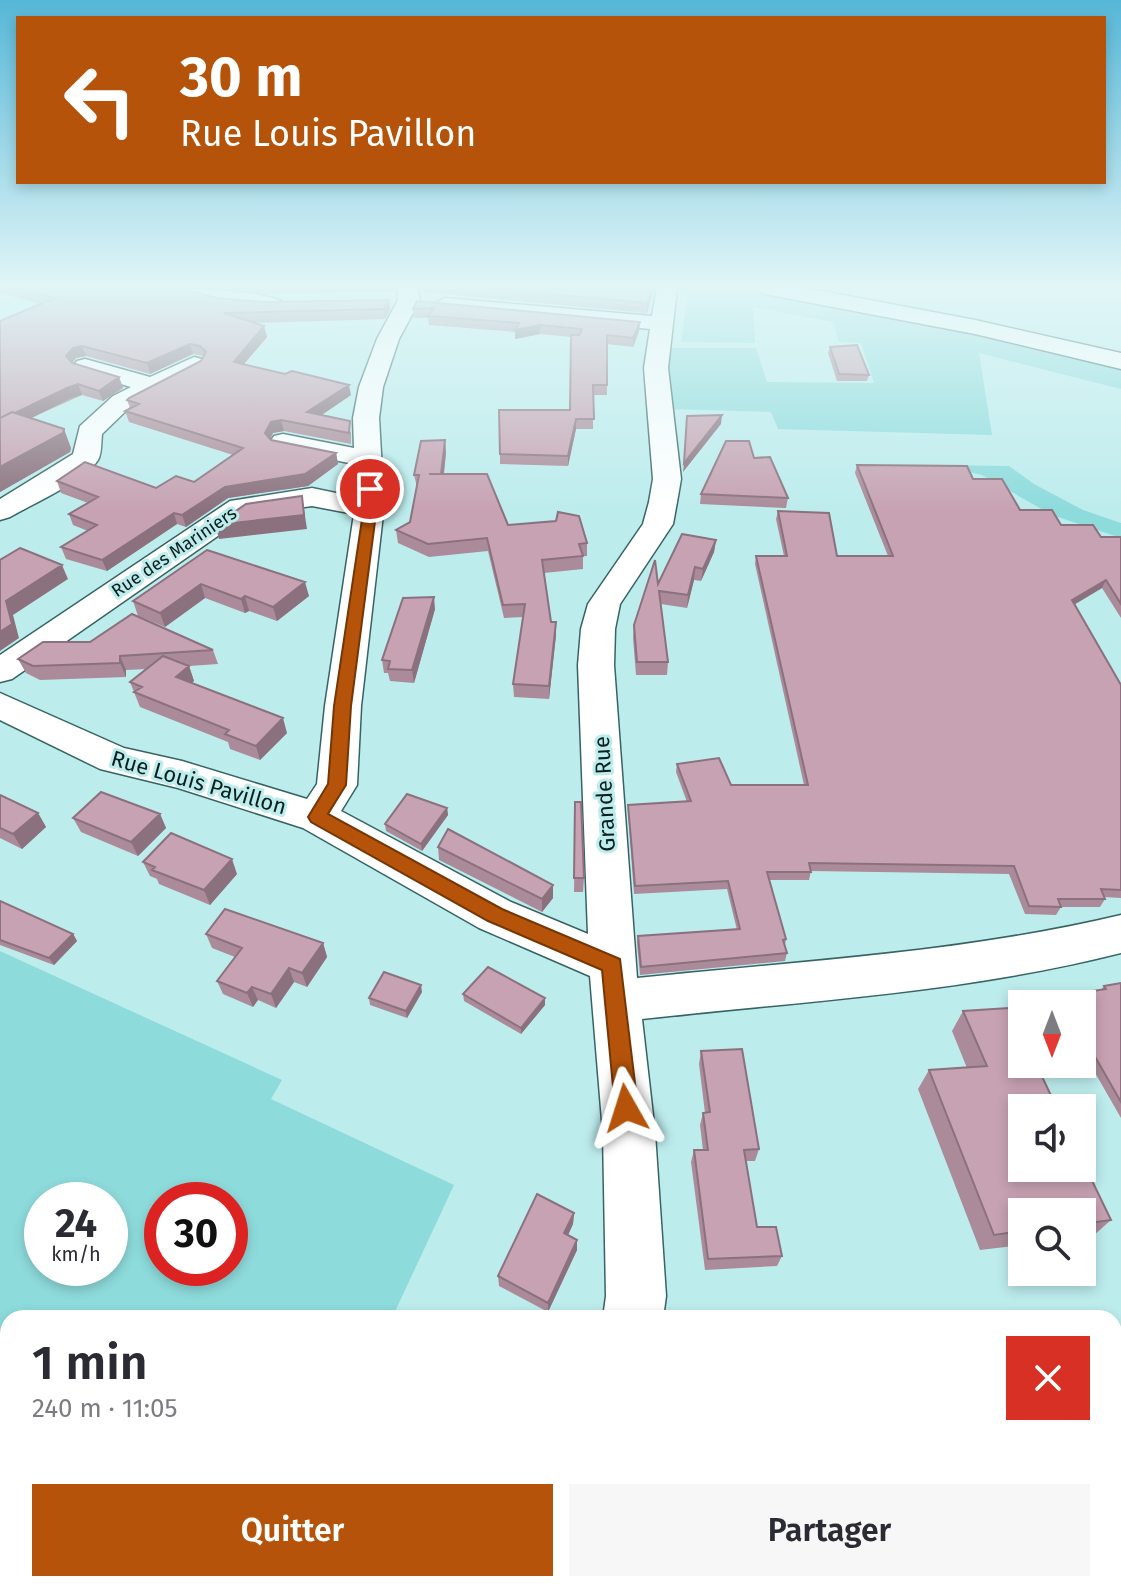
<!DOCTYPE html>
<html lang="fr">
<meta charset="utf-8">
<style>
body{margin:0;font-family:"Fira Sans",sans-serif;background:#f7f7f7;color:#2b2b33;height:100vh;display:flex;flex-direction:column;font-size:30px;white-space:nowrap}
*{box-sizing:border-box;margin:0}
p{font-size:26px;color:#7c7c81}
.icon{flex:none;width:44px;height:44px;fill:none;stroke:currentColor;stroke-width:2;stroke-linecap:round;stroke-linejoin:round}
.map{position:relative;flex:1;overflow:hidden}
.side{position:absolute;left:0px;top:1310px;width:1122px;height:282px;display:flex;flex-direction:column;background:#fff;border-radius:24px 24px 0 0;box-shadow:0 4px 12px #0003}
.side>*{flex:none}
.guide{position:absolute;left:16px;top:16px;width:1090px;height:168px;border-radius:0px;box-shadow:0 4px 12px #0003;background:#b45309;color:#fff;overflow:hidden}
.needle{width:52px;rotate:180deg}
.fabs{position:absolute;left:1008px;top:990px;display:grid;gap:16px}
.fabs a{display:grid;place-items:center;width:88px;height:88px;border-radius:0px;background:#fff;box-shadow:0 4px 12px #0003;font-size:40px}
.speed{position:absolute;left:24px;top:1182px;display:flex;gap:16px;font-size:40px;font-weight:700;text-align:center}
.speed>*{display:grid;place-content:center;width:104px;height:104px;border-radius:50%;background:#fff;box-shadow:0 4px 12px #0003;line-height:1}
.speed small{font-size:20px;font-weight:400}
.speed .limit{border:12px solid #d22;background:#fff;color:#111}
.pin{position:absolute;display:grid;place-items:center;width:68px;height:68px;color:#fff;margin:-34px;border:4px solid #fff;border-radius:50%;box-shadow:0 2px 8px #0007}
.me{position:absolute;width:88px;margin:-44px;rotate:354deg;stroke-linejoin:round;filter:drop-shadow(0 0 6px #0008)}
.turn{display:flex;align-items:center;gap:28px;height:168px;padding:0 32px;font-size:36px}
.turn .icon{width:104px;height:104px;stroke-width:2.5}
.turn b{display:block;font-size:56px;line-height:68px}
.round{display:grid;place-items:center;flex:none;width:84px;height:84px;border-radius:0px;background:#f7f7f7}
.headline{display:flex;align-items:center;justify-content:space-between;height:136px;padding:0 32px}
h1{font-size:48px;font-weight:600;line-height:60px}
.action{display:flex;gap:16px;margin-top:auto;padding:16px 32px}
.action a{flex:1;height:92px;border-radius:0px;background:#b45309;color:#fff;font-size:32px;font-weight:600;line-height:92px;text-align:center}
.action a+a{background:#f7f7f7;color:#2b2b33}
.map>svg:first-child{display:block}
</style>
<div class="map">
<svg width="1121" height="1591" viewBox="0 0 1121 1591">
<rect width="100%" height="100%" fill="#bdeced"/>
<path fill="#8edbdc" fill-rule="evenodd" d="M678,288h77l366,77v24l-142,-36 13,82 -214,-6 -7,-17 -104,-3 -4,-61h93l11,34 107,1 -13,-40 -22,-1 -6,-20 -80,-15 2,36 -74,-1 7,-48 -11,-1z
M939,465l70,1 25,18 49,26 38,13v15l-69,-23 -70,-40z
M0,951l282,129 -11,19 183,86 -62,133h-384v204l-8,-3zM42,1200h68v68h-68zM162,1200h68v68h-68z
M178,1584h104l-3,7h-82z"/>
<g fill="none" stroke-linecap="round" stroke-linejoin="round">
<defs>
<path id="minor" d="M169,288c20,0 105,3 116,16 -15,17 -92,-6 -113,-12z
M397,288h20l3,12 -21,39 -16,48 -4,31 5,88 -23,200 -4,79 -16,26 170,91 77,32 -10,-269 3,-36 7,-25 55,-80 6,-22 4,-23 -9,-111 6,-39 -205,-19 -11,-6 11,-6 207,18 5,-28h20l-9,80 13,111 -4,23 -4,22 -53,80 -5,25 -1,36 23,313c162,-17 324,-25 484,-63v38c-158,40 -318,48 -479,66l13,114 11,163 -3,22h-60l3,-22 -3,-163 -13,-157 -111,-48 -176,-100 -125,-40 -78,-19 -100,-49v-27l124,55 58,13 125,38 10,-15 8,-78 29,-192 -42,-8 -64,9 -236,164 -12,3v-27l230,-154 82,-13 43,9 -1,-33 -80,-16 -4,-6 4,-6 9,-2 71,14 -1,-30 6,-31 18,-48 21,-39z
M194,357l8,2 4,5 -4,5 -71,37 -29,28c-1,8 0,19 -4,26 -13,21 -66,44 -88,57l-10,3v-21l73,-45 7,-28 33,-30 18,-9 -54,-16 -4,-5 4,-5 8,-2 65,18z
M0,1507l8,3v68l-8,-3z
M80,1584h86l3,7h-86z
M560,1584h70l-1,7h-70z"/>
<path id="major" d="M759,288h47l169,32 146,33v16l-146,-35 -205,-39 -8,-2z"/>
</defs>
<use href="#minor" stroke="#376364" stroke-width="3"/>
<use href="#major" stroke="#376364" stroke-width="3"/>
<use href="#minor" fill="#fff" fill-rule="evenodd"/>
<use href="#major" fill="#fff" fill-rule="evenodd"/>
</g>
<path fill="#ab8b99" d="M0,288h179l38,10 47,4 125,-2 1,10 -5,9 -132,4 14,14 -23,27 107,31 -30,20 30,17v12l-67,-13 -11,2 -3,6 1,1 65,13 2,11 -30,22 -80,12 -42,29 -9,-3 -70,47 -41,-12 -5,-12 27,-16 -15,-6 -4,-11 19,-11 -27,-10 -4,-12 99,7 38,-6 39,-27 -104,-33 -4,-11 5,-3 -3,-8 74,-39 2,-5 -10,-2 -43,20 -64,-18 -10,2 -4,5 47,14 4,11 -20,13 -21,-6 -51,23 40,30 -1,4 -70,40v-171l41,-17 -41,-11z
M224,288h172l-2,3 -128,3z
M419,288h235l-7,25 -226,-21z
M417,301l223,21 -1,9 -6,16 -26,-3v51h-14v34h-17l-8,37 -68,-2v-10l70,-44 1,-73 -31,-3 -25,5v-7l-86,-7 -1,-7h-14l-1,-9z
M830,347l39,28 -2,6h-30l-9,-28z
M445,440l1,13 -2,21 64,51 79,18v13h-4v13l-39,4 7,49h5v13l-7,64 -35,-2 -1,-13 10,-67 -19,1 -16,-67 -59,6 -31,-14 -2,-13 14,-8 7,-35 -3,-12z
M754,458l34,40 -2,10 -86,-4 1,-10z
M857,465l116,14 47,31 41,15 40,12h20v81l-19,-30 -28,17 47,80v213l-17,-1 1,2 -5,8h-39l-5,8 -31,-1 -16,-40 -198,-3 -2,9h-40l17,59 -1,6 2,8 -2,8 -145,14 -3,-32 1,-7 99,-6 -10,-41 -93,5 -6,-81v-8l59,-3 -11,-30 1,-8 54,21h73l-49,-221 1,-8h28l-8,-37 2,-8 59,45h51l-33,-83z
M716,540l-2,12 -13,29 -7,-1 -7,28 -26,-4 7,58 -1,13h-31l-3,-37 1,-13 24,-41z
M207,550l102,46 -32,25 -28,-10 -4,2 -40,-15 -40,29 -27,-11 -5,-15z
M435,609l-21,74 -24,-2 -2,-8h-4l-2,-13z
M213,650l5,14 -29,2 5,15 -3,2 96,50 -27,27 -30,-11 -2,-7 -88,-35 -10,-25 17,-13 -21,1v7l-86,3 -14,-7 -8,-14z
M0,795l38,18 8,14 -24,22 -22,-11z
M575,802l9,76 -1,14h-9z
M447,808l1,7 -26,36 -36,-20 -1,-7z
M160,814l6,14 -28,28 -57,-24 -8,-14z
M438,847l115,38v13l-11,14 -103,-52z
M143,862l94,12 -27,31 -51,-21 -2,-5 -7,-3z
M0,901l73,33 4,7 -23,24 -54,-20z
M206,934l117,9 4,14 -20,30 -13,-5 -18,26 -18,-8 -5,7 -30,-13 -6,-13 18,-24 -23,-9z
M1121,983v135l-39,-68v-46h-26l-1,-1 5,-7 41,-6 3,-4z
M422,992l-15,26 -37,-13 -1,-7z
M463,994l82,11 -24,29 -57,-33z
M963,1011l148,209 -18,16 -11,1v-25h-60v33l-42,5 -62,-161 11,-19 38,-2 -15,-37z
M701,1051l58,98 -4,12h-9l11,66 25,29 -5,10 -72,4 -14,-108 3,-12h9l-3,-25 3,-12h2l-6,-49z
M574,1213l-1,11 -5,11 9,15 -29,62 -49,-26 -1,-10z
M805,1584h48l1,7h-48z"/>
<path fill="#8b717d" d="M652,288h2l-1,4 -6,21v-10z
M389,300l1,10 -5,9 -1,-10z
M640,322l-1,9 -6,16v-9z
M540,325v9l-25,5v-9z
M264,326l3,11 -30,35 -3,-10z
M190,344l3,10 -43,20 -3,-11z
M82,346l4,10 -10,2 -6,8 -4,-10 7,-8z
M119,377l4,11 -20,13 -4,-10z
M78,384l4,11 -11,3 -71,36v-13l67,-33z
M349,385l2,10 -41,28 -3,-11z
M722,415l-1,9 -38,48 1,-9z
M576,419v10l-8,37v-10z
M281,420l3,11 -11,2 -5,11 -3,-11 6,-11z
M64,429l7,19 -1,4 -70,40v-25z
M445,440l1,13 -4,34 -1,-13z
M336,453l2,11 -30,22 -80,12 -42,29 -4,-12 43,-28z
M302,496l5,33 -88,10 -4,-14z
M174,513l3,11 -70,47 -5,-11z
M716,540l-2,12 -13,29 2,-12z
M62,565l6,14 -55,36 6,23 -19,13v-19l6,-31z
M695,567l-1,13 -7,28 1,-13z
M1106,580l-4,8 -34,20 4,-8z
M305,582l4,14 -32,25 -4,-14z
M201,584l4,14 -40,29 -5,-14z
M245,596l4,15 -4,2 -4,-14z
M434,597l1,12 -21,74 -2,-13z
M556,622v13l-7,64v-13z
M120,656l6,14v7l-6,-14z
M189,666l5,15 -13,10 -5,-14z
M283,718l4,15 -27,27 -4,-14z
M447,808l1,7 -26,36 -1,-7z
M38,813l8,14 -24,22 -9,-15z
M160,814l6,14 -28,28 -7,-14z
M232,859l5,15 -27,31 -6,-15z
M553,885v13l-11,14v-13z
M73,934l4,7 -23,24 -5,-7z
M323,943l4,14 -20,30 -5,-14z
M289,968l5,14 -18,26 -5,-14z
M421,985l1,7 -15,26 -1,-7z
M252,987l6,13 -5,7 -6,-14z
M545,998v7l-24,29v-6z
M574,1213l-1,11 -9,20v-11z
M577,1240v10l-29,62v-9z"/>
<path fill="#c7a2b2" stroke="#8b717d" stroke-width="2" d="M13,288h166l38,10 47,4 125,-2 -5,9 -160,4 40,13 -30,36 51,12 7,-3 57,14 -42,27 43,9 -1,12 -68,-13 -10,2 -6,11 6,7 65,13 -31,21 -80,13 -43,28 -8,-2 -72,47 -41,-13 36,-22 -28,-11 29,-17 -41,-16 28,-19 71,26 20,-12 18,6 49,-34 -118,-37 14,-7 -12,-4 2,-2 72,-37 5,-9 -6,-6 -10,-2 -43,19 -65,-17 -9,2 -7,8 6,7 47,14 -20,14 -21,-7 -11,4 -52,25 -3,-1 -12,6v-97l55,-23z
M482,288h170l-5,15z
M417,301l223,21 -7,16 -26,-3v50h-14l1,34h-18l-8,37 -68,-2 -1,-44h71l1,-75h8l3,-6 -42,-4 -25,5 4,-7 -91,-7 6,-8 -21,1z
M857,345l12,30 -30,-1 -9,-27z
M12,412l52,17 -1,4 -63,34v-49z
M722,415l-38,48 3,-47z
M445,440l-4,34h-12h58l21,51 48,-4 2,-9 21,4 8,27 -8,1 4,12 -41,4 9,62h5l-7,64 -36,-2 12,-80 -22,1 -16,-67 -59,6 -32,-14 14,-8 9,-47h-5l7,-34z
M726,441h23l5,17 16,-1 18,41 -87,-4z
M857,465l110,1 6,13h29l18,31h32l9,15h32l8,12h20v67l-15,-24 -34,20 49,85v205l-20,-1 4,10h-47l3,8 -32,-1 -15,-40 -205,-3 2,9h-44l19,67 -3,1 4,13 -146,14 -3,-31 102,-7 -12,-48 -93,5 -7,-81 63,-4 -14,-37 42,-6 12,27h77l-52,-229h31l-9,-45 51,2 8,43h56z
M302,496l2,19 -89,10 31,-21z
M682,534l34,6 -13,29 -8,-2 -7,28 -29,-4 9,71h-31l-3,-37 21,-65 3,24z
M20,548l42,17 -56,36 6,23 -12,8v-72z
M207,550l98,32 -32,25 -28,-11 -4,3 -40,-15 -41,29 -27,-12z
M434,597l-22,73 -24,-1 2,-8 -8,-1 21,-62z
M132,614l81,36 -93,6v7l-87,3 -15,-7 25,-17h47z
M163,656l26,10 -13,11 107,41 -27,28 -31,-12 4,-4 -95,-38 8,-5 -12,-5z
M101,792l59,22 -29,28 -58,-24z
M407,794l40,14 -26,36 -36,-20z
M0,795l38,18 -25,21 -13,-6z
M575,802h6l3,76h-10z
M448,829l105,56 -11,14 -104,-52z
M171,833l61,26 -28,31 -52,-20 3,-3 -12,-5z
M0,901l73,33 -24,24 -49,-18z
M225,909l98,34 -21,30 -13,-5 -18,26 -19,-7 -5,6 -30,-12 25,-33 -36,-14z
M488,967l57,31 -24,30 -58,-34z
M384,972l37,13 -15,26 -37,-13z
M1121,983v119l-39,-68v-30h-17l-5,-8 46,-7 -2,-3z
M1009,1008l13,28v28h14l21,44h-35v60h60v-8l29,60 -29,4v-12h-60v19l-28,4 -65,-165 58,-4 -24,-55z
M742,1049l17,100 -15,1 13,77h19l6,29 -74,3 -14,-109h14l-5,-37 7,-1 -9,-61z
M537,1194l37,19 -10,20 13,7 -29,63 -50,-27z
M812,1584h41l1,7h-41z"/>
<linearGradient id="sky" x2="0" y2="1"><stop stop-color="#56b7d7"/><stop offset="0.56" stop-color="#e1f6f7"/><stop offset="1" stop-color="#e1f6f7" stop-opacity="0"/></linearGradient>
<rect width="1121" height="511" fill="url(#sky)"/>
<path fill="#b45309" stroke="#753606" stroke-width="2" d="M370,485l6,4 1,17 -26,200 -5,79 -18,29 174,95 118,50 18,149 -3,8 -9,3 -8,-3 -3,-8 -13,-138 -114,-49 -177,-99 -3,-5 20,-33 6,-78 30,-200 -1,-17z"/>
<g text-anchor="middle" stroke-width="6" stroke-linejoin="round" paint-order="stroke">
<g font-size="18" fill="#0b1e1e" stroke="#bdeced">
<text transform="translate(174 552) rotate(-34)" y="6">Rue des Mariniers</text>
</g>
<g font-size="22" fill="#0b1e1e" stroke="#bdeced">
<text transform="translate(199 782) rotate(16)" y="8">Rue Louis Pavillon</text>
<text transform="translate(604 794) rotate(-93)" y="8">Grande Rue</text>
</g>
</g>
</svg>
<div class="fabs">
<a><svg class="needle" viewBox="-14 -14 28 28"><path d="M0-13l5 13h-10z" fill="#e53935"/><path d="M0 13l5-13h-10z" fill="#7c7c81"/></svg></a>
<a><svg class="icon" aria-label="sound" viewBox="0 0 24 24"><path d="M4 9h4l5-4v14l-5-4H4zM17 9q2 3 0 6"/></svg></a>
<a><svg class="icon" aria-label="search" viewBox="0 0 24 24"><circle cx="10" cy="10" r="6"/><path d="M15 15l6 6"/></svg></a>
</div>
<div class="speed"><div>24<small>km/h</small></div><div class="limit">30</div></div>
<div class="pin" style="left:370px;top:489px;background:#d93025"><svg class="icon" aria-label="arrive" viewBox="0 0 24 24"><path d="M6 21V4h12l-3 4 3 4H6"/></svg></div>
<svg class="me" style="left:626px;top:1108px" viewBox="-20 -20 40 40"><path d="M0-17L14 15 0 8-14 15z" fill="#b45309" stroke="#fff" stroke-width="4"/></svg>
<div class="guide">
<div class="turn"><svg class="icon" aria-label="left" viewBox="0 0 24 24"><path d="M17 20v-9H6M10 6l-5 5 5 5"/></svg><div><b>30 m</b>Rue Louis Pavillon</div></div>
</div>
<section class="side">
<div class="headline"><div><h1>1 min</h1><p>240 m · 11:05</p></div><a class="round" style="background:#d93025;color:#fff"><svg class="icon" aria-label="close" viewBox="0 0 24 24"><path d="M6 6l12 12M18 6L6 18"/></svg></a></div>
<div class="action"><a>Quitter</a><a>Partager</a></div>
</section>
</div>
